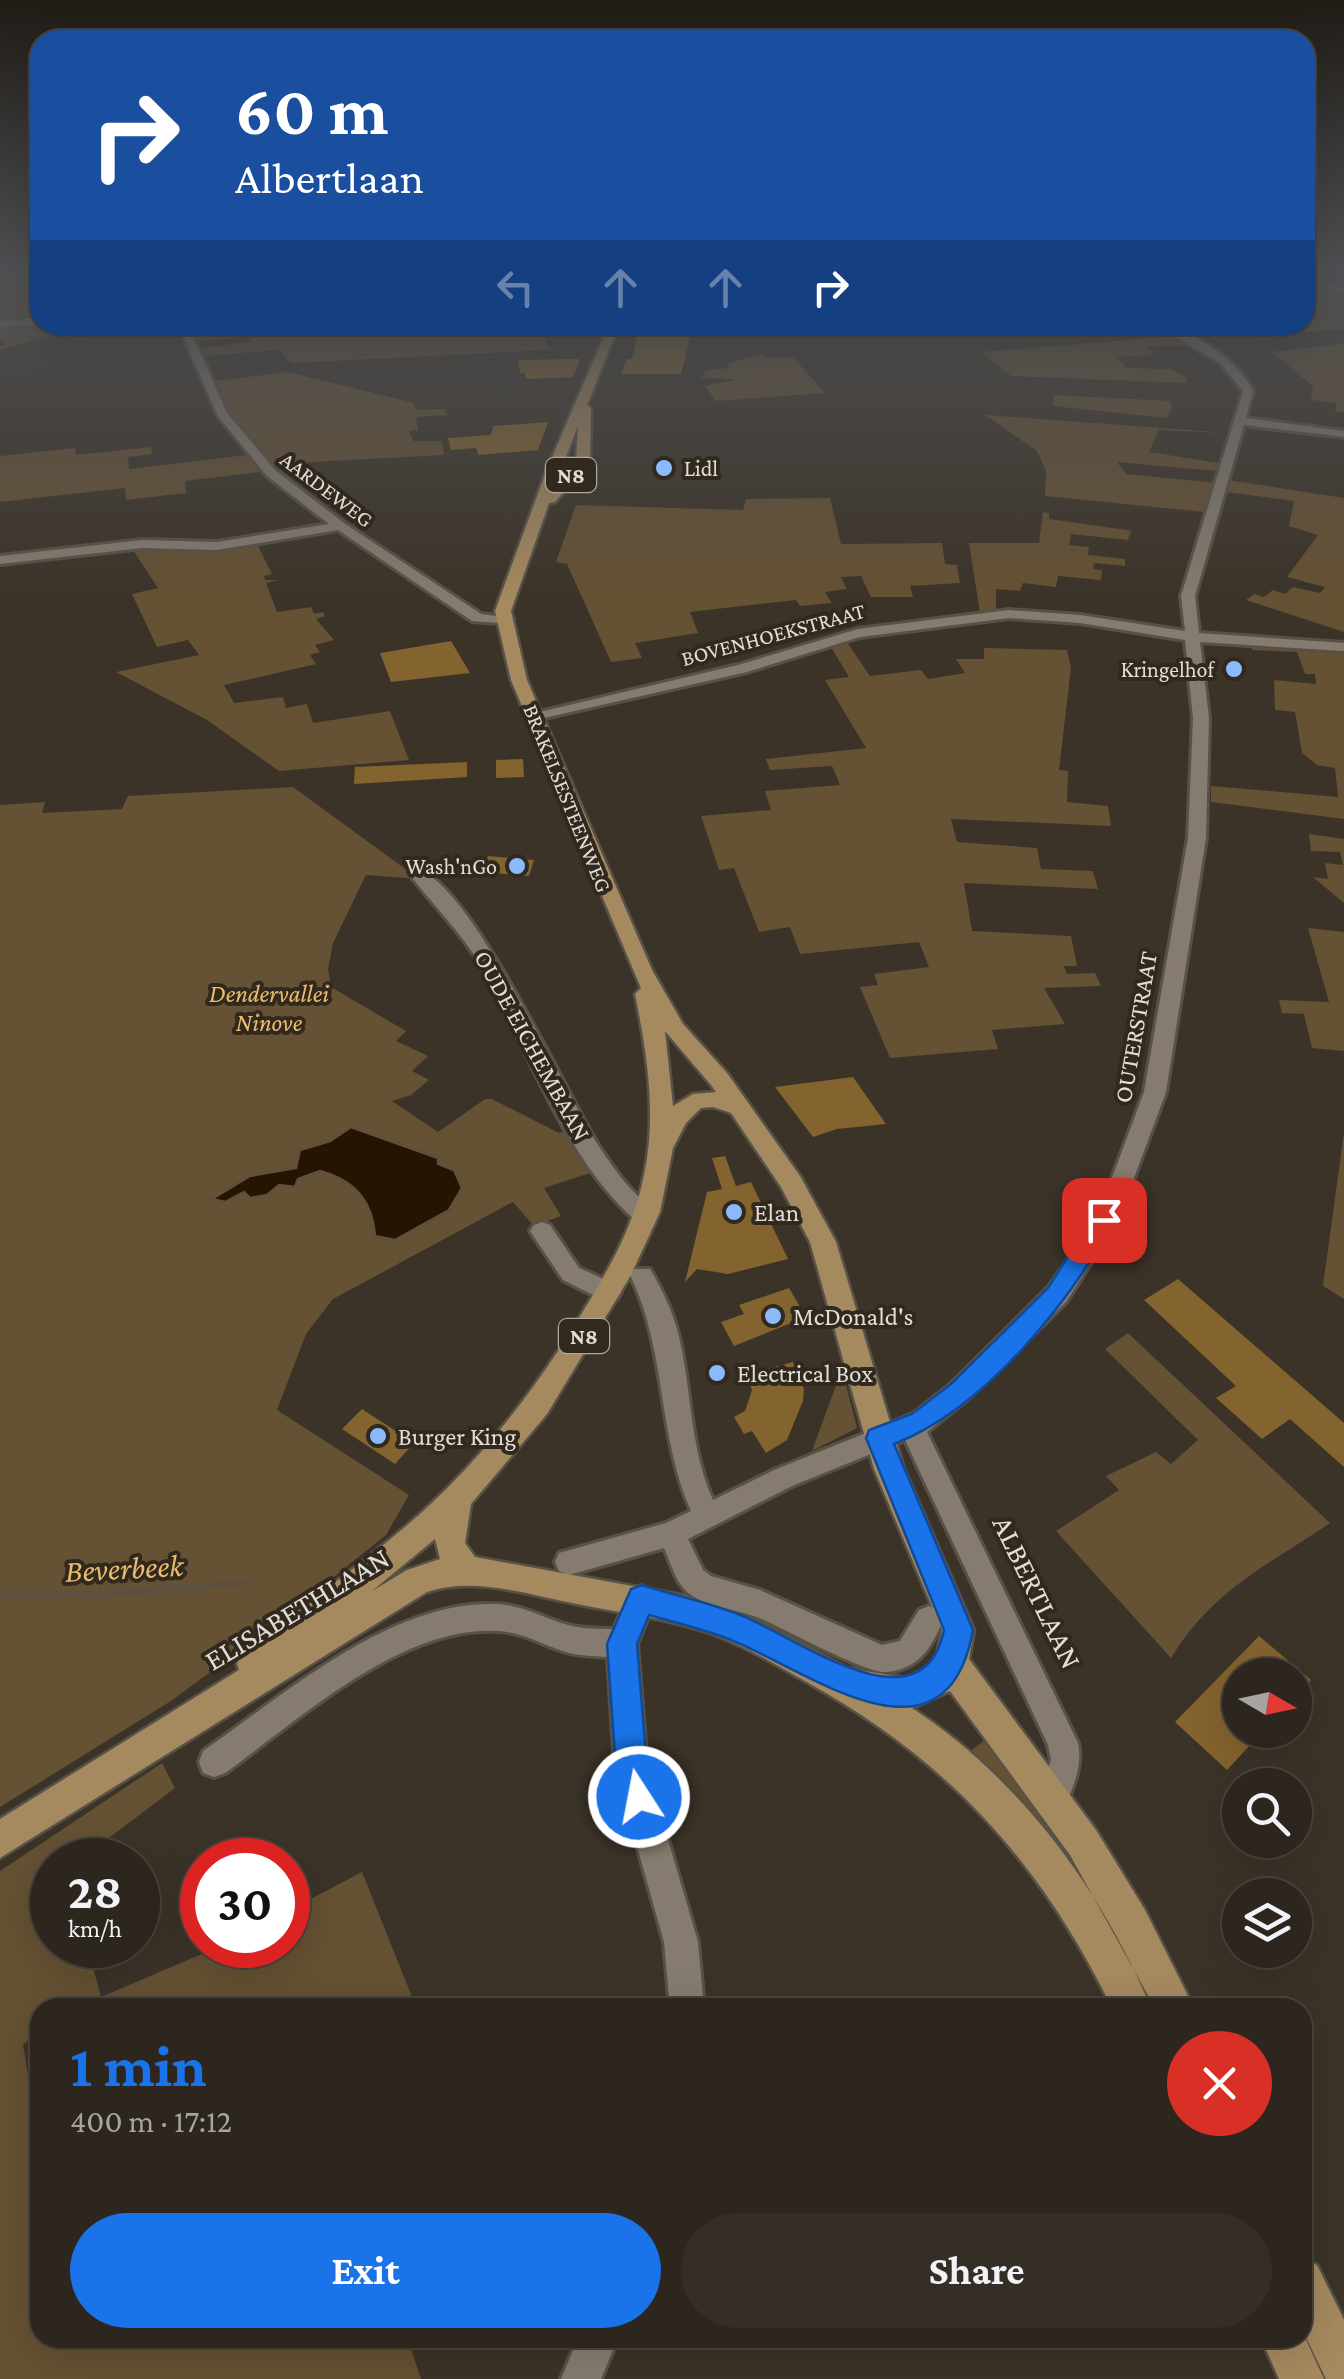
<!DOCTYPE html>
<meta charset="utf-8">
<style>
body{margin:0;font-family:"Crimson Pro",serif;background:#342e27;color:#f1f3f6;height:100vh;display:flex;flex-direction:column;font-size:38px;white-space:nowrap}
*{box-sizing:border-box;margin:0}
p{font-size:32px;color:#a6a5a4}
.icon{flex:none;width:55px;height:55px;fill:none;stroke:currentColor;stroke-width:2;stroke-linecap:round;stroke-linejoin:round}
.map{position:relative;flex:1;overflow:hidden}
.details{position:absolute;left:30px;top:1998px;width:1282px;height:350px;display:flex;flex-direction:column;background:#2c261e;border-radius:30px;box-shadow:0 10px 40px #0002,0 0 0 2px #48433c}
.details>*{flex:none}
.top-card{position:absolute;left:30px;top:30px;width:1285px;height:305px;border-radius:30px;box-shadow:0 10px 40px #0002,0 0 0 2px #48433c;background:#1a4fa0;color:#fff;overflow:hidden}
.needle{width:65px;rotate:99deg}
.fabs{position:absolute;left:1222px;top:1658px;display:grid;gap:20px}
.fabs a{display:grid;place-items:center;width:90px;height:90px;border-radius:50%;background:#2c261e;box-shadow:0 10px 40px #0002,0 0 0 2px #48433c;font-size:50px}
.speed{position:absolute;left:30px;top:1838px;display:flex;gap:20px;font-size:50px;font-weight:700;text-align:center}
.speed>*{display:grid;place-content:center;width:130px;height:130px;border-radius:50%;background:#2c261e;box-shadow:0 10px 40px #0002,0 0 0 2px #48433c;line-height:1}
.speed small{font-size:25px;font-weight:400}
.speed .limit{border:15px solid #d22;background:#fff;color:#111}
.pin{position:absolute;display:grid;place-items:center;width:85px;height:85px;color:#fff;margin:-42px;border-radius:20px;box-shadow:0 5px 15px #0006}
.me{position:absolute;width:110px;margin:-55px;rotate:349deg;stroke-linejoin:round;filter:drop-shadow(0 0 8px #0008)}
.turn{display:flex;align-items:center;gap:35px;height:210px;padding:0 40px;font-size:45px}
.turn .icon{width:130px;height:130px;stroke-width:2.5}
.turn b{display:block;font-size:70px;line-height:85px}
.lanes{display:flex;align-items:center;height:95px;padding:0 40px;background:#0003;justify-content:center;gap:50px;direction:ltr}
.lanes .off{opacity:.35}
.round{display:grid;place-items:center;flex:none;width:105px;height:105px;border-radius:52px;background:#342e27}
.summary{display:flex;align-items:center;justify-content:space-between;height:170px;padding:0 40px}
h1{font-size:60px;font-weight:700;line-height:75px;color:#1a73e8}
.action{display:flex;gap:20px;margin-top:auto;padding:20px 40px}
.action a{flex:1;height:115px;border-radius:60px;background:#1a73e8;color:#fff;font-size:40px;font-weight:700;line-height:115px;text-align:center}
.action a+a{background:#342e27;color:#f1f3f6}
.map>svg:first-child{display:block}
</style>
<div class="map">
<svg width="1344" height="2379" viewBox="0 0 1344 2379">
<rect width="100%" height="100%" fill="#3b3328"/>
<path fill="#655133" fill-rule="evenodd" d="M40,271v49l-40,3v-50z
M1305,280l39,14v35l-98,8 -21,-12h80z
M40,322v3h59l-92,21 -7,-6v-15z
M243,325h296l11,25 -259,13 -12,-13 -75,6 -3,-8 51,-6 -3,-6 -51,5 -2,-6 48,-6z
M1176,336l15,9 -44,2 7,8 -38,2 11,11 43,1 15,7 3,7 -177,-7 -30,-24z
M1341,344h3v68l-9,-1 2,-8 -26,-3 2,-14 -41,-34z
M763,354l4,4 26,-1 32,36 -109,8 -11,-15 34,-7 -38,-1 5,-8 22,-2 1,-5z
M288,372l126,31 1,7 30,-1 2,6 -31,2 2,13 -9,1 4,10h29l2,14 -172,9 -45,-51 -13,-32z
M1054,395l116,6 2,7 -5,10 -114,-12z
M985,415l243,18 -69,-3 -10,22 70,11 -2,8 -100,-9 9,12 91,9 -13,29 -159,-16 1,-25 -9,-20z
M151,447l1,7 -24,3 1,12 118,-14 13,17 -75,9 1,12 -60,7 -1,-12 -125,14v-46l75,-8 1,7z
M1228,480l116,18v134l-98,-32 8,-6 10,3 9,-7 12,4 8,-7 27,6 5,-6 -38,-10 31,-42 -29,-9 5,-25 -68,-9z
M830,498l11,46 101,-1 3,21 12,1 3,18 -50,3 3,11h-42l-10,-21 -20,1 6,12 -22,3 7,11 -32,3 -4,-6 -106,12 8,21 -63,10 7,15 -31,4 -44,-98 -11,-2 20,-57 167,5 3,-11z
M1043,512l6,1v6l99,14 -17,-2 -3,9 -57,-6 -2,11 20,2 -1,8 37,4v7l-31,-3 -1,6 9,1 -1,10 -43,-4 -2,11 -33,-4 -3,8 -24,-2v22l-16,2 -11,-70h70z
M256,542l16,32 -8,2 1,4h13l-12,3 11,29 34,-5 3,7 9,-2 2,4 -9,3 18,21 -19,5 5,7 -10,3 6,9 -92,21 10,18 49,-6 3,11 21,-4 6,19 77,-12 19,49 -130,11 -72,-51 -91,-48 83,-17 -11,-15 -31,7 -25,-53 26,-6 -27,-41z
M847,642l23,34 51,-6 7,9 37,-6 -9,-14h28v-11l83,2 4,18 -12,102 9,1 -1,31 41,4 3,20 -160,-7 6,23 80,6 4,21 52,2 5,18 -134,-6 8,48 99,5 6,30h-13l3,8 28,-1 6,13 -57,2 21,36 -73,6 6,19 -108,9 -30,-71 18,-2 -4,-11 55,-7 -10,-25 -119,12 -10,-27 -31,5 -25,-64 -15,2 -18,-54 70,-6 -6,-19 75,-6 -8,-19 -62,4 -4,-11 100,-11 -41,-68 24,-3 -18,-30z
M1252,645l92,5v169l-133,-17v-16l127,11 -3,-29 -18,-3 -15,-12 -7,-41 -20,-2 -1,-30 42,4 -1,-10h-10l-8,-22 -45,-2z
M293,787l126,92 -53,-4 -33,68 -5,26 3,18 75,44 -10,10 32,15 -16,15 17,9 -18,15 -19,6 46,31 47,-33h7l67,34 8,-3 26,42 -49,16 17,28 -27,10 -21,-24 -180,97 -27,35 -29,76 132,85 -23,40 -116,93 -99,73 -171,106v-1002l45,-3 -3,11 80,-4 6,-13zM351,1128l86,30 12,52 -54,30 -20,-4c-3,-36 -20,-55 -55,-65l-107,28 37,-23 46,-8 23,-25 11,-2z
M1309,834l35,5v64l-31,-26 15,2 -3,-16 18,2 -3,-13 -29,-1z
M1308,928l36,4v119l-32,-3 -8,-34 -22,-1 -3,-13 50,2z
M1344,1132v167l-21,-13z
M1128,1333l202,190c-65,44 -117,67 -159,135l-115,-127 63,-41 -13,-14 50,-24 15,12 27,-24 -93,-91z
M842,1369l15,59 -45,23z
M990,1736l22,25 154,246h-15l-188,-250z
M162,1763l13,25 -95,72h-28v85h35l14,52 122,-52h65v-34l74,-39 54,135 -312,1 -3,-10 -17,9 -44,1v25l-17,11 17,109v185h367l14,41h-421v-508z"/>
<path fill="#241400" stroke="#5d5040" stroke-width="2.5" d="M351,1127l87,31v6l16,6 8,18 -13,22 -54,30 -20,-4c-3,-36 -20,-55 -55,-65l-22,8 -3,8 -16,-2 -12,10 -17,3 -6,-6 -19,10 -13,-3 38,-23 46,-8 4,-18 30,-9z"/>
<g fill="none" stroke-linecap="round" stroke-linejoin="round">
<path stroke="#5d5040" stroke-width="2.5" d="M0,348l98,-23"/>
<path stroke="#5d5040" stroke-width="6" d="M0,1594l97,1 153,-13"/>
</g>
<path fill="#83632e" d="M638,329l53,3 -10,42h-60l6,-15h5z
M580,359l-7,18 -47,2 -1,-6h-5l-2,-13z
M548,422l-10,28 -60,5 -2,-7 -25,2 -3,-12 43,-3 2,-9z
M451,641l19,32 -79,9 -11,-29z
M523,759l1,18 -28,1v-18z
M467,762v15l-113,7 1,-17z
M488,856l46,4 -5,16 -47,-4z
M853,1077l33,47 -49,5 -24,8 -38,-50z
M725,1156l11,30 15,-4 37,77 -60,15 -31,-5 -12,13 22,-90 15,-3 -10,-31z
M1178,1279l166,144v44l-54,-48 -28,20 -46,-41 20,-12 -92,-86z
M789,1288l17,29 -72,29 -13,-24 23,-8 -5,-9z
M793,1362l11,27 -1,12 -16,39 -21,13 -14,-22 -8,3 -10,-17 11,-6 7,-21 -6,-15z
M362,1409l52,34 -19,21 -53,-35z
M1259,1636l52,44 -16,17v-22h-55v55h24l-37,40 -52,-48z"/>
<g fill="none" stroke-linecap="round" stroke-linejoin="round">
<defs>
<path id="minor" d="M1305,275l39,13v6l-39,-13z
M40,318v6l-40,3v-6z
M178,325h10l39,88 48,57 69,53 137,91 32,4v6l-41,-3 -134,-91 -121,20 -75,-2 -142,16v-8l142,-16 75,2 112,-18 -62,-48 -49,-60z
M1155,325c34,0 84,37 98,66l-7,27 98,13v6l-100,-12 -49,171 4,37 145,10v8l-144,-9 9,76 -3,120 -40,254 -38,102 -30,58 -32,50 -97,96 -42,34 151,311c5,23 -5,44 -14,66l-11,5 -11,-5 -5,-11 14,-38 -3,-15 -143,-305 -113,46 -104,53 15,31 8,6 49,14 122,55 18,-4 19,-31 10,-4 10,4 4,10c-12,29 -25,50 -58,52 -19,1 -99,-42 -121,-52 -23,-11 -61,-12 -79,-30 -10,-10 -15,-29 -21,-42l-95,27 -10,-4 -4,-9 4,-9 107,-30 25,-12c-34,-76 -24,-161 -61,-236l4,-6h16c12,20 22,41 28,64 14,55 11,114 35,167l61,-30 139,-56 38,-30 97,-96 33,-47 25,-47 38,-102 44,-254 5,-120 -8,-78 -105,-17 -71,-5 -149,19 -113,35 -212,48 -8,-5 211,-50 120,-36 151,-19 71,5 105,16 -4,-35 62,-205 -24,-29z
M419,870c54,18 145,220 179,275 10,15 20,30 32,43 9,10 20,17 26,28l-3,6h-16c-75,-66 -107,-172 -156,-256 -20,-34 -47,-60 -71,-91z
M542,1222l8,3 29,43 38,17 4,7 -4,7h-16l-38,-19 -33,-49 4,-6z
M641,1586l10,4 4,9 -18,45 10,124 51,174 6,66h-34l-6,-66 -49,-174 -7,-111c-15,-1 -31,-1 -45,-6 -22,-7 -42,-19 -65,-20 -97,-6 -199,89 -273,142l-11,4 -11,-4 -4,-11 4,-11c81,-56 187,-150 291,-147 27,0 49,14 74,21 14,4 30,4 46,4l17,-39z
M578,2338h40l-17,41h-40z"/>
<path id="major" d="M609,325h10l-32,80 4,3 -1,54 -35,40 -6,1 -38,108 16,69 125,290 31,54 44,49 73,103 36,66 68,227 70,161 -5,29 127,171 49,80 49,98h-39l-85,-153 -120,-164 -38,17c107,70 190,182 239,300h-39c-72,-147 -164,-248 -307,-327 -30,-17 -62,-36 -95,-48 -43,-15 -89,-20 -133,-29 -49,-9 -101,-28 -150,-12l-427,266v-39l239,-149 -2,-6 4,-11c60,-47 124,-90 180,-140 63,-57 117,-127 161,-200 27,-44 52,-87 62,-138 13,-60 3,-122 -9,-181l6,-6 -130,-308 -16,-69 52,-142zM578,426l-2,35 -21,24zM665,1031l46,54 5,7 -23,2 -20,12zM701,1108l12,-1 18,6 50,74 29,55 64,227 68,161 -5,25 -10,13 -21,10 -59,-10 -97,-50 -64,-22 -211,-39 -10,-14 6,-39 76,-90 84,-139 29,-63 13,-64 13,-25zM435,1539l5,20 -33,11 -35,21z
M1302,2259l15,6 27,55v59h-18l-24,-50z
M1302,2331l22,48h-45l-18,-41h41z"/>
</defs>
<use href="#minor" stroke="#585147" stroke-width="6"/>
<use href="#major" stroke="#585147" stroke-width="5"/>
<use href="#minor" fill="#857c6f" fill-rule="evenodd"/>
<use href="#major" fill="#a5895f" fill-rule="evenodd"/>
</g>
<linearGradient id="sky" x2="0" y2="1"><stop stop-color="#201c16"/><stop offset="0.45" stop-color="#4f5053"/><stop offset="1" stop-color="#4f5053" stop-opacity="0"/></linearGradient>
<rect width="1344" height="602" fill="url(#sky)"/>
<path fill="#1a73e8" stroke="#114b97" stroke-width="2.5" d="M1104,1212l11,8c-47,84 -129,188 -221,224l79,186c-27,149 -164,41 -242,10 -26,-11 -55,-17 -82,-25l-12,29 10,124 8,29 -5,11 -11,5 -11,-5 -12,-40 -9,-124 24,-55 11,-4c34,11 70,18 103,32 55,23 178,115 199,13l-78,-192 3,-8 43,-16 39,-30 97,-96 47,-74z"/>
<g fill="#8abafc" stroke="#31291e" stroke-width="4">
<circle cx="664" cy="468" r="10"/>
<circle cx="1234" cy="669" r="10"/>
<circle cx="517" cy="866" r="10"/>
<circle cx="734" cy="1212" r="10"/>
<circle cx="773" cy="1316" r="10"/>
<circle cx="717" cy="1373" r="10"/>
<circle cx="378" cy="1436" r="10"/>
</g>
<g text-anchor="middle" stroke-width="8" stroke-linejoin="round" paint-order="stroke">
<g font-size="22" fill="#e2ddd6" stroke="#31291e" text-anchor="end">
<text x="684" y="476" text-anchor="start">Lidl</text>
<text x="1214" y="677">Kringelhof</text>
<text x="497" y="874">Wash'nGo</text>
</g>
<g fill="#31291e" stroke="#ada79f" stroke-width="2.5">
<rect x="546" y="458" width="50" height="34" rx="8"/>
<rect x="559" y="1319" width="50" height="34" rx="8"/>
</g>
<g font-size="22" font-weight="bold" fill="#e2ddd6">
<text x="571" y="483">N8</text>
<text x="584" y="1344">N8</text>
</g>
<g font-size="22" fill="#e2ddd6" stroke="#31291e">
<text transform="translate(327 489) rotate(37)" y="8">AARDEWEG</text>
<text transform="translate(773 634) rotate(-15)" y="8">BOVENHOEKSTRAAT</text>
<text transform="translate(568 798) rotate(68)" y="8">BRAKELSESTEENWEG</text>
</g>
<g font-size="25" font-style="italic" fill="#eebc6f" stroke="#31291e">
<text x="269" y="1002">Dendervallei<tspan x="269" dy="29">Ninove</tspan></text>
</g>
<g font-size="25" fill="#e2ddd6" stroke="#31291e">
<text transform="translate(1135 1027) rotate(-80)" y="9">OUTERSTRAAT</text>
<text transform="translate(533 1045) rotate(61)" y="9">OUDE EICHEMBAAN</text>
</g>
<g font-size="25" fill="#e2ddd6" stroke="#31291e" text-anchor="start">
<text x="754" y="1221">Elan</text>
<text x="793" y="1325">McDonald's</text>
<text x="737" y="1382">Electrical Box</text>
<text x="398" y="1445">Burger King</text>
</g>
<g font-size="30" fill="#e2ddd6" stroke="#31291e">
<text transform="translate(1037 1592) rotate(64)" y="10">ALBERTLAAN</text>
<text transform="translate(297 1609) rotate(-31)" y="10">ELISABETHLAAN</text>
</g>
<g font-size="32" font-style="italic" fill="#ecba6d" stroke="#31291e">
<text transform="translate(124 1568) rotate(-3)" y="11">Beverbeek</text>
</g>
</g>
</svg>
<div class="fabs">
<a><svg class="needle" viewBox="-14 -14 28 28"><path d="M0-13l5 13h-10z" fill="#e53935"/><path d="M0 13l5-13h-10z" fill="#a6a5a4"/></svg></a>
<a><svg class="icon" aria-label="search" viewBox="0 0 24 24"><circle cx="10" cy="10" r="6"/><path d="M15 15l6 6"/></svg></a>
<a><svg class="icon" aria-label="layers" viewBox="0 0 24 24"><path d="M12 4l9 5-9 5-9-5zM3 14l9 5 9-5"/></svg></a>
</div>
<div class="speed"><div>28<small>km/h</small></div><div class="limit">30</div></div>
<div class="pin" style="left:1104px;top:1220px;background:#d93025"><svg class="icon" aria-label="arrive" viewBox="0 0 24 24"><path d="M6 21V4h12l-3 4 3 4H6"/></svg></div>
<svg class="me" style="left:639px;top:1797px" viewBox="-20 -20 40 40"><circle r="17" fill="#1a73e8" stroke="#fff" stroke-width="3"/><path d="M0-11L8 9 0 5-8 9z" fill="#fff"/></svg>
<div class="top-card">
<div class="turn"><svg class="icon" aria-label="right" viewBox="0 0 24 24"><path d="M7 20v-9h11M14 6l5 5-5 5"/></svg><div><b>60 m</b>Albertlaan</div></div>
<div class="lanes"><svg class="icon off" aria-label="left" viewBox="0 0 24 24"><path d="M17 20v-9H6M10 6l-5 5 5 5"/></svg><svg class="icon off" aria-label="ahead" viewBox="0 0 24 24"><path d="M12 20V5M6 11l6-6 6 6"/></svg><svg class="icon off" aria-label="ahead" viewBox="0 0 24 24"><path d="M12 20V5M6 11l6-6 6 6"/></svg><svg class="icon" aria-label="right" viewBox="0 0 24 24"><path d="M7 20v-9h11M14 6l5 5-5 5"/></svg></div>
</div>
<section class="details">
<div class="summary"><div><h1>1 min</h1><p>400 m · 17:12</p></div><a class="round" style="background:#d93025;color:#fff"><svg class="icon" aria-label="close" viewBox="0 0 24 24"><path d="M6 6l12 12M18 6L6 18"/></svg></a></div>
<div class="action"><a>Exit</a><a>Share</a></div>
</section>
</div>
